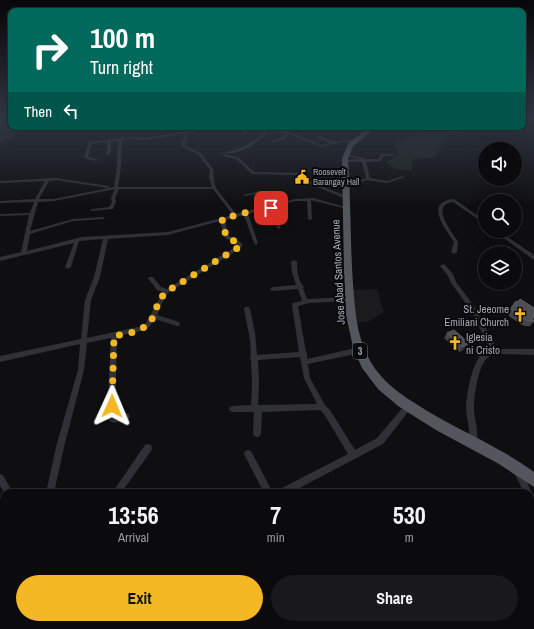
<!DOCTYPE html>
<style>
body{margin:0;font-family:"Archivo Narrow",sans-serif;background:#19191b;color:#f1f3f6;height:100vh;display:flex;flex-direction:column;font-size:15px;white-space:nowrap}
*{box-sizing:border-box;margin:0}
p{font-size:13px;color:#9a9b9d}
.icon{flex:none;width:22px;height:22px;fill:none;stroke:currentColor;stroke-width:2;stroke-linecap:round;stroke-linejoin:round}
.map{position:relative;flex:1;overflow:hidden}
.details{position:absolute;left:0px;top:489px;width:534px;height:140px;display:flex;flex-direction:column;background:#0b0b0d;border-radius:12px 12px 0 0;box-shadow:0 4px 16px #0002,0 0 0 1px #2b2b2e}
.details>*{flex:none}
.banner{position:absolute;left:8px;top:8px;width:518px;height:122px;border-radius:8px;box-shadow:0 4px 16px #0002,0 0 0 1px #2b2b2e;background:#00695c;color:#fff;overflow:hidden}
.buttons{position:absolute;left:478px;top:142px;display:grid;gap:8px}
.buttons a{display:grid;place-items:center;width:44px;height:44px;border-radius:50%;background:#0b0b0d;box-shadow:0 4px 16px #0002,0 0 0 1px #2b2b2e;font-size:20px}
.pin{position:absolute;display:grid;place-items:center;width:34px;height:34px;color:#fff;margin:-17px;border-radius:8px;box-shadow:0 2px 6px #0006}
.me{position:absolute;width:44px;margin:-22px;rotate:1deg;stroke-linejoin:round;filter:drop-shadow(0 0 3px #0008)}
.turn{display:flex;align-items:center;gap:14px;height:84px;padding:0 16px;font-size:18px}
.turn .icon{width:52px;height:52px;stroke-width:2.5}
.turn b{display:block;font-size:28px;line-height:34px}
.then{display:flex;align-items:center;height:38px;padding:0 16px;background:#0003;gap:8px;font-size:15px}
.eta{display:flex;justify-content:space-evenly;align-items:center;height:68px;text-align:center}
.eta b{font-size:24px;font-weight:800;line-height:28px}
.button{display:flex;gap:8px;margin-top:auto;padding:8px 16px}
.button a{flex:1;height:46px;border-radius:24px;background:#f4b824;color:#111;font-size:16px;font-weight:800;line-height:46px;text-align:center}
.button a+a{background:#19191b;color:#f1f3f6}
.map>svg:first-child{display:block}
</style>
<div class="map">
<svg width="534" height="629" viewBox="0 0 534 629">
<rect width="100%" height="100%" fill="#0f0f11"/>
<path fill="#1b1b1e" d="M377,289l7,23 -16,10 -12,1 -4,-33z"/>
<path fill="#1c231d" d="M0,118h11v9h12l-9,10 -14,6z
M420,127h44l-1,6 -14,1 -15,24 -22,1v11l-16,-1 -10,-7 13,-8 -5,-11 23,-8z"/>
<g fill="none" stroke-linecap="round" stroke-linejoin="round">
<path fill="#303136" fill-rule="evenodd" d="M213,127h8l-34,6 1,4 -3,9 16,7 12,16 1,13 2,6 20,26 7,-2v-1h4l21,-5 -9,-13 -14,3 -2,-1 17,-4h2l9,14 24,-6 18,-1 36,10 -2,1 -36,-9 1,19 -2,1 -2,-1 -1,-18h-12l-22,6 8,21 -2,1 -2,-1 -8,-20 -21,6 10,29 -2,2 -2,-2 -10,-28 -19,5 3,15 12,7 3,3 -2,3 -73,45 -5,8 -6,14 22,7 1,2 -1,2h-2l-22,-7 -5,7 -4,4 -29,6 -2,79 11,-2 3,1 1,3 -1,3 -15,3 -6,-3 -1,-3 4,-79 -24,5 -3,27 -20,77 -10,46h-8l10,-46 22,-77 2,-26 -80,18v-6l81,-17 4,-39 9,-23 9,-38 -24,2 -8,26 -3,2 -3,-2 9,-24 -74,18v-4l21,-5 8,-37 -29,1v-2l30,-1 4,-11 -34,1v-2l35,-2 10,-18 -45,2v-2l56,-3 52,8 2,1 -2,1 -52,-8 -7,1 -10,18h15l60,-12 3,-21 1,-25 -7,1v11l-4,2 -2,-1 2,-2v-10l-15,2 -4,13 9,2 1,1 -2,1 -12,-3 5,-16 42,-5 14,1zM184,134v3l-3,9 18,9 11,15 -1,6 3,11h-94l3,-21 1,-26 9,-1 14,1zM115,189l-4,9 1,4 -3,5 -16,2h-2v2l22,-2 3,-7 -1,-4 4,-9h94l20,26 -65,17 -86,5 -55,14 3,-17 43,-13 30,-2 2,-1 -2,-1 -30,2 -43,12 8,-29 16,-1zM220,221l4,16 12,7 1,2 -70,43 -6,-2 -8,-10h-4l-1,1 9,12 6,2 -17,31 -4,3 -55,12 4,-38 9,-23 8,-38 60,-4z
M248,127l21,1 18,3 34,14 9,-2 -12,-5v-2h2c4,2 9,4 13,5 6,2 14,-3 23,0l-2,1h-12l-21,5 -33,-13 -3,5 -12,4h-1v-2l11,-4 2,-4 -16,-2c-11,12 -28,23 -44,23v-2c16,-3 30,-10 41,-22l-15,-2 -6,6h-2v-2z
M351,127h5l2,1 -2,1z
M386,127h21l-2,1h-17z
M223,154l15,3 16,15 47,1 3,7 13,4 31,13 -4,1 -29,-12 -14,-4 -3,-7 -46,-1 -16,-15 -13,-3z
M345,154l19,4 1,1h14l2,-5h12l1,1 -2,1h-9l-2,5 -15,1 4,16 17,3 16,-5 2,1 -18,6 -21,-3 -7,3h-14l-1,-1 2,-1h12l8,-3 -4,-16h-17l-2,-1 2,-1 15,-1 -15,-3z
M454,199l31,22v3l-32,-22c-4,1 -8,1 -10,6 -4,8 11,27 15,34l-1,10 -3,2 -3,-2 3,-10c-6,-10 -26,-33 -9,-41 3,-1 6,-2 9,-2z
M494,231h5l35,24v5z
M294,260l3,2c0,8 1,19 7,25l-1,1 4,11 43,-2 3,2 -3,2 -41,2 -11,3 8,46 1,2v5l53,-12 2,1 1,2 -1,2 -2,1 -52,11 2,14 15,27 5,5 25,40 22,-12 28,-33 3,-1 3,1 1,2 -29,37 -93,49h-13l1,-3 70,-36 -24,-40 -4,-4 -58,2 -1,21 -1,3 -3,1 -3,-1 -1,-3 1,-21h-21l-3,-1 -1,-2 1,-2 3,-1 18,-1 1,-22 -1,-23 -1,-2c3,-10 -4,-38 -6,-49l1,-2h4l1,2 5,24 2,22 42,-3 -7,-47 1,-2 9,-2 -4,-12 -25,2 -3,-2 3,-2 23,-2 -4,-13 -1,-10zM300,357l4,21 13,26 -59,1 1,-22 -1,-23z
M443,264l2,1 8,9 3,8 18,24 23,43h37v6l-35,-1 -3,2c-17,-5 -22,40 -22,52 0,12 6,25 2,37l-3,1 -3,-1c-2,-5 -1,-11 -1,-16 -1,-7 -3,-14 -3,-22 1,-14 5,-39 14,-51 3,-4 7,-5 11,-6l-21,-41 -19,-26 -3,-7 -8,-10z
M148,444l3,1 1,3 -1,3 -30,42h-9l33,-48z
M248,450l3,1 22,42h-9l-20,-39 1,-3z
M517,466l3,1 12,26 2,2v12c-6,-2 -4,-8 -4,-14h-6l-11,-23 1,-3z
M0,474l3,1 10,18h-9l-4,-7z
M4,508v9l-4,1v-9z
M15,625h15l-2,4h-15z
M71,625h10l1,4h-10z"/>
<path fill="#54565e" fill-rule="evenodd" d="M369,127h7l-23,19 -5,13c3,41 2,83 5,125 2,23 3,49 14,71 9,20 28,36 46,47 39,26 83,42 121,70v15l-35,-23 -63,-34 -38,-24 -20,-17 -16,-21 -9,-21 -7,-32 -2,-44 -2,-112 6,-15z"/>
</g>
<path fill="#424349" d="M520,299l14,9v10l-1,1 1,2 -4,5h-6l-14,-9 -3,-4 9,-12h2z
M447,333l22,10 -3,5 -6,4 -16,-14z"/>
<path fill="#292a2e" d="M469,343l-3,5 -6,4 3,-5z"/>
<path fill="#4c4e54" stroke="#595c63" d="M520,299l14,9v9l-2,2 2,2h-6l-14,-8 -3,-5 5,-7 2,1z
M454,330l15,13 -6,4 -16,-14z"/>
<linearGradient id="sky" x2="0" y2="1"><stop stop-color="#080809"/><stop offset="0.57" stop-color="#313743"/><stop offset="1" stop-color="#313743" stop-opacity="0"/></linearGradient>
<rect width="534" height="206" fill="url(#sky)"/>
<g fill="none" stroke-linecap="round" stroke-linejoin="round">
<path stroke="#f4b824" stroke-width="7" stroke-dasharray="0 12.6" d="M112,406l2,-70c15,-3 33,-4 40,-21 3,-9 5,-16 12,-23l73,-45 1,-2 -14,-9 -4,-17 48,-13 1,2"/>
</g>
<defs>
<symbol id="civic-bare" viewBox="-9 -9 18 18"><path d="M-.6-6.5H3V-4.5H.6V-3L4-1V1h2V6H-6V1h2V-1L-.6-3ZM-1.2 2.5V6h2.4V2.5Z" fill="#f4b824" stroke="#0a0a0c" stroke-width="2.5" paint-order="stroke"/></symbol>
<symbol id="church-bare" viewBox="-9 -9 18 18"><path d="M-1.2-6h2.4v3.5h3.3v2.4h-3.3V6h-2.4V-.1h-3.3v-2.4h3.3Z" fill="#f4b824" stroke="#0a0a0c" stroke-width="2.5" paint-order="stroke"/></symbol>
</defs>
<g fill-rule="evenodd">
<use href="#civic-bare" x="292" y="167" width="20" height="20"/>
<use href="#church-bare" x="510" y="305" width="20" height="20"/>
<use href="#church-bare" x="445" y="333" width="20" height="20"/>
</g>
<g text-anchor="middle" stroke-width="4" stroke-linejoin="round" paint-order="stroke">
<g font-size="9" fill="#a0a5b2" stroke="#0a0a0c" text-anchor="start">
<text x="313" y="175">Roosevelt<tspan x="313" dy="10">Barangay Hall</tspan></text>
</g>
<rect fill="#0a0a0c" stroke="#737680" stroke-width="1" x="353" y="343" width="14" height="16" rx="3"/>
<g font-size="10" font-weight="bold" fill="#a0a5b2">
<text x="360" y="355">3</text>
</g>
<g font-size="11" fill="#a0a5b2" stroke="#0a0a0c">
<text transform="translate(338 272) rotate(-93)" y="4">Jose Abad Santos Avenue</text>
</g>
<g font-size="11" fill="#a0a5b2" stroke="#0a0a0c" text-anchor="end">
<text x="509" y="313">St. Jeeome<tspan x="509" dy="13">Emiliani Church</tspan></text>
<text x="466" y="341" text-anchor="start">Iglesia<tspan x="466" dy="13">ni Cristo</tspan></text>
</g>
</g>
</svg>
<div class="buttons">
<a><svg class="icon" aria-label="sound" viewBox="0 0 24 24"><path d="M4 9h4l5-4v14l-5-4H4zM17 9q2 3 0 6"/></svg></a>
<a><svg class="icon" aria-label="search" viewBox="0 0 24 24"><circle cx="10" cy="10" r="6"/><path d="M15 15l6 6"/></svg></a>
<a><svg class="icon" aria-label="layers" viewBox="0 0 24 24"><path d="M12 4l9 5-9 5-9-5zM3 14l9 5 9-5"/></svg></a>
</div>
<div class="pin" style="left:271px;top:208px;background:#d93025"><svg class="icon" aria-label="arrive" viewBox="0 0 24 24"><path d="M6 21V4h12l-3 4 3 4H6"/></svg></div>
<svg class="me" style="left:112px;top:406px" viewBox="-20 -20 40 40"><path d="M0-17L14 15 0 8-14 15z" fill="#f4b824" stroke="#fff" stroke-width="4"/></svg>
<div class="banner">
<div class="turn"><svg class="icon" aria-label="right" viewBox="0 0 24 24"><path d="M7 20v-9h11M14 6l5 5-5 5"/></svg><div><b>100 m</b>Turn right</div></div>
<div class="then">Then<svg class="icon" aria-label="left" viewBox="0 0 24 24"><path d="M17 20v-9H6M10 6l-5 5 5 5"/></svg></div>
</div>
<section class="details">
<div class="eta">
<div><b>13:56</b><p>Arrival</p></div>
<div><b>7</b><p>min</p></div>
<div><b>530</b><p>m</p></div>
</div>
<div class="button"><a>Exit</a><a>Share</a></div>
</section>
</div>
